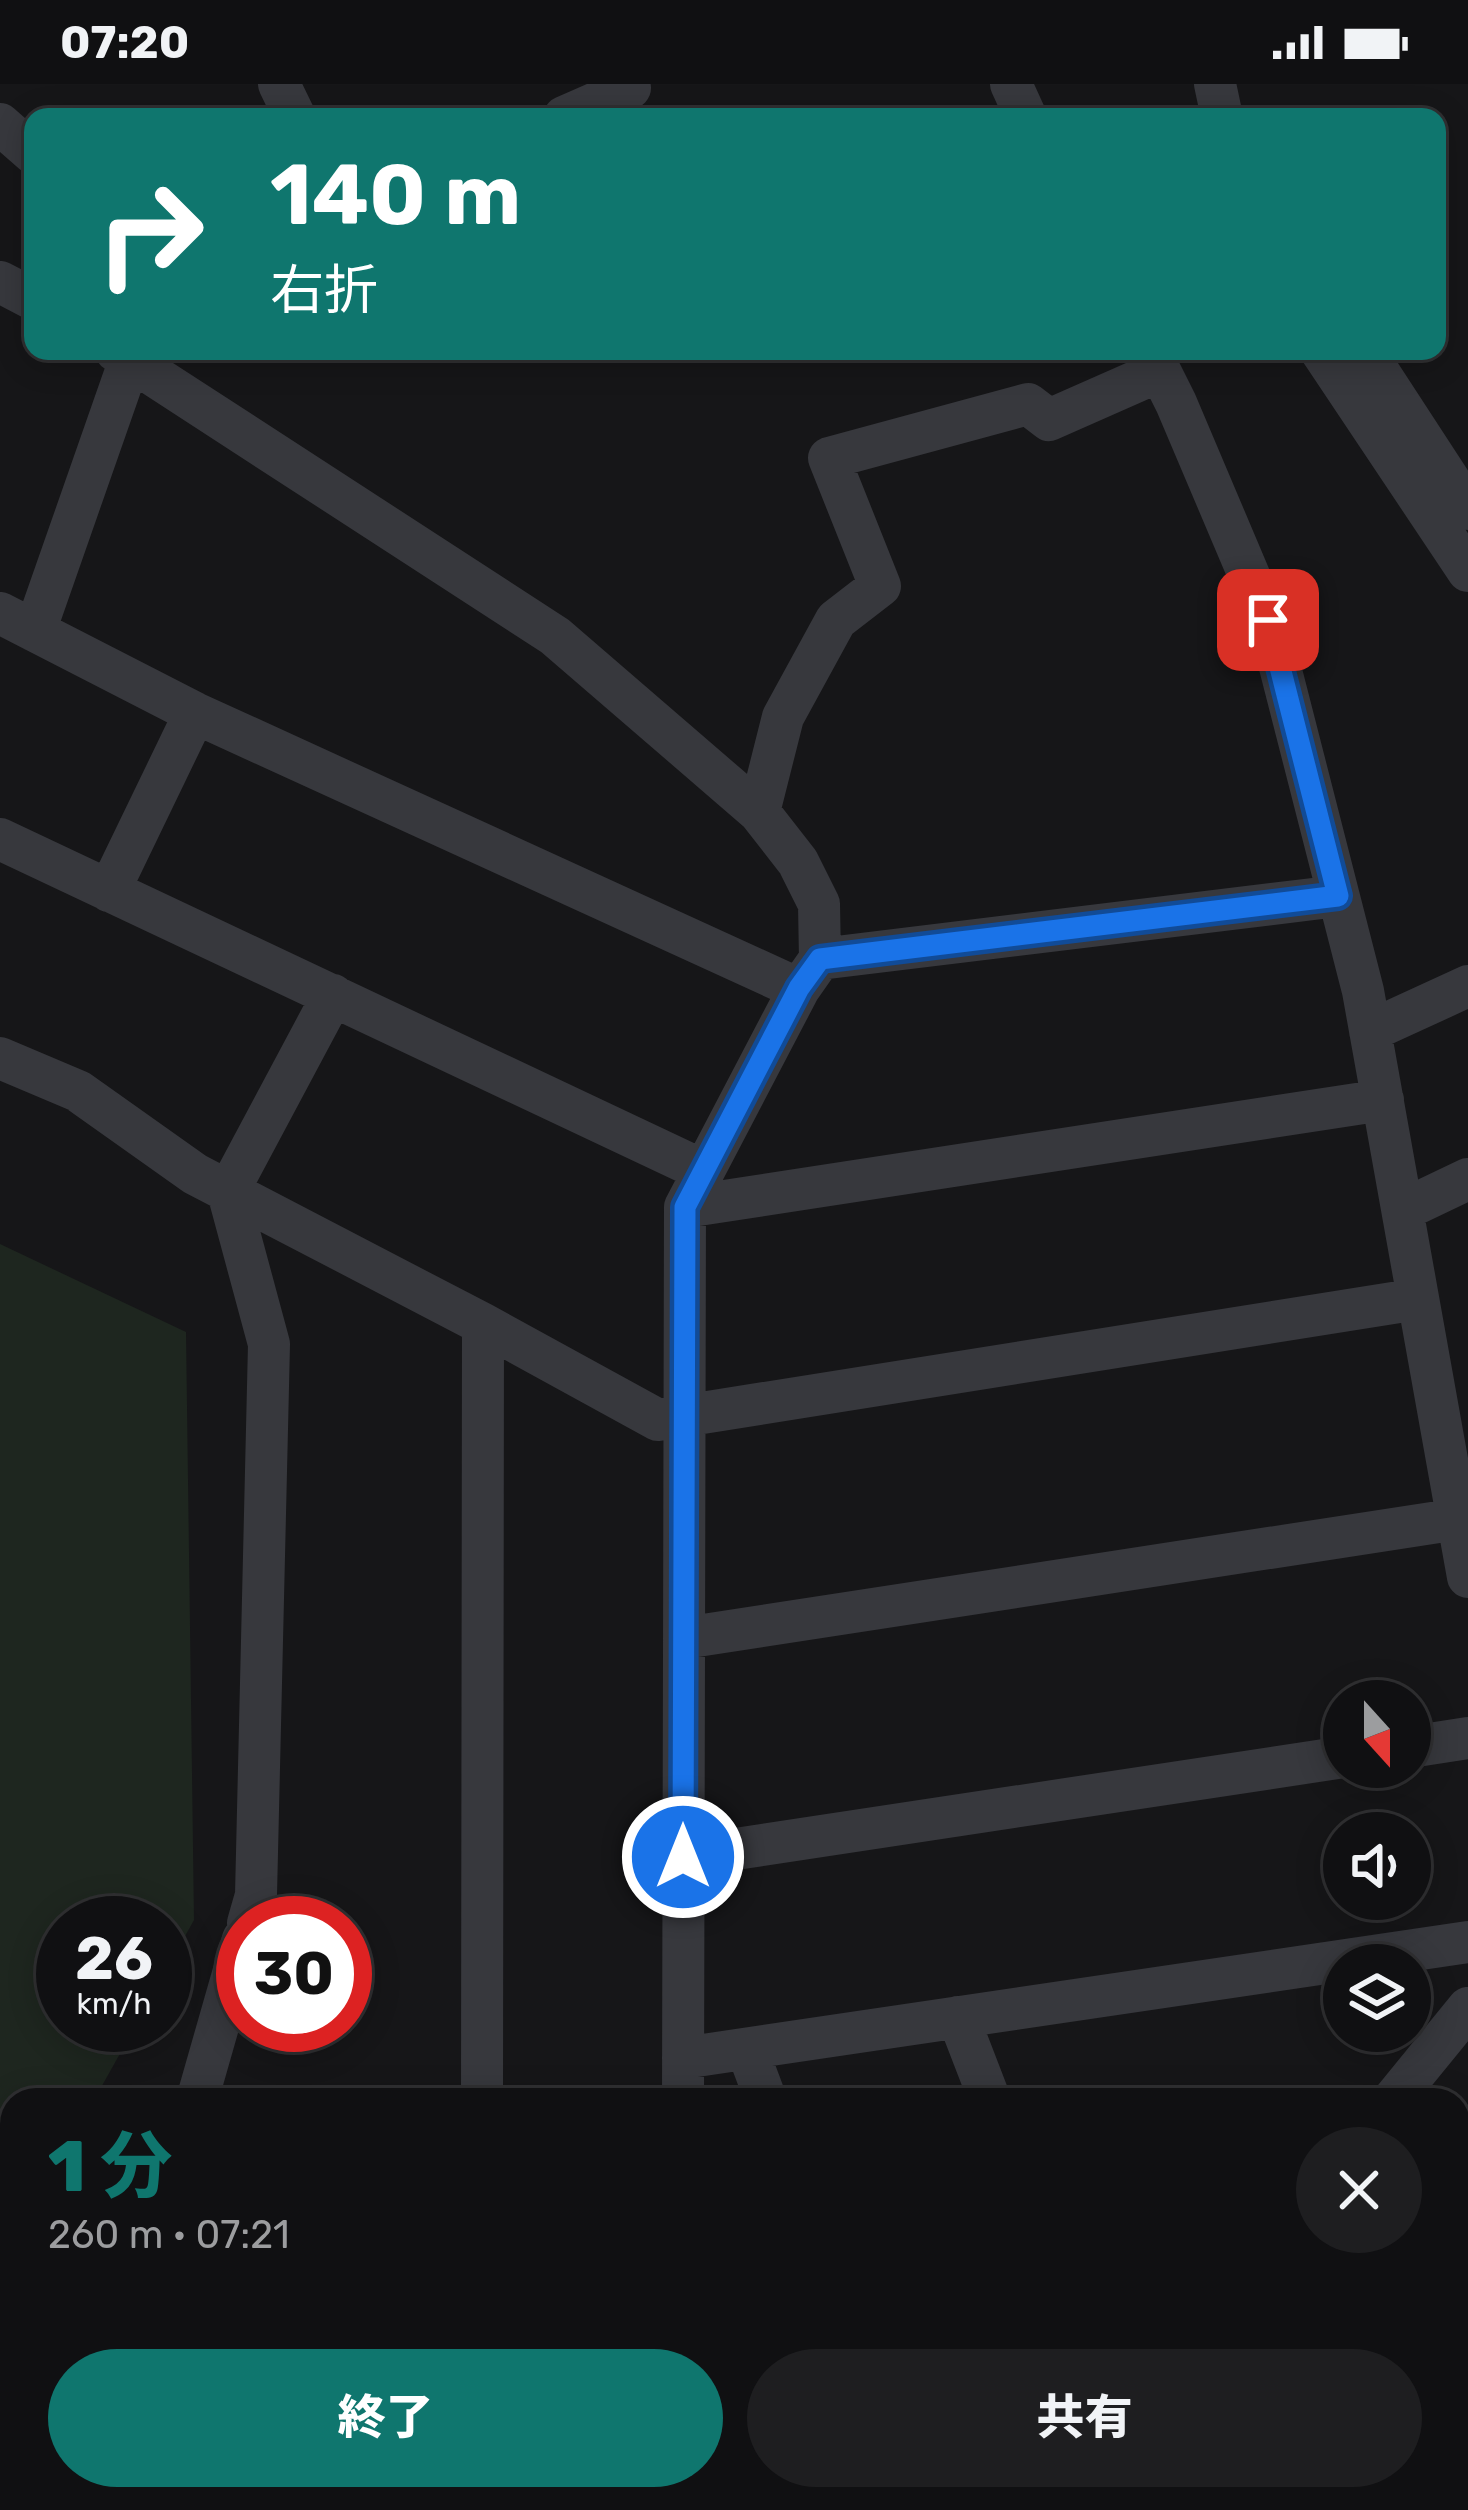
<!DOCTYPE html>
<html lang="ja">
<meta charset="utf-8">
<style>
body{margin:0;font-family:Rubik,"Noto Sans JP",sans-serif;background:#1e1e20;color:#f1f3f6;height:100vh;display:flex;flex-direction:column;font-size:45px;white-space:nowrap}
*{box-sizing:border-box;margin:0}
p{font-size:39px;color:#9c9d9f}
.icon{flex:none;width:66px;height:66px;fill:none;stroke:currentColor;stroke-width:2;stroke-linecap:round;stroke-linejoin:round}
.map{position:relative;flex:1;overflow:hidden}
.details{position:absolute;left:0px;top:2004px;width:1470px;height:423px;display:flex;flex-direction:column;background:#101012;border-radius:36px 36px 0 0;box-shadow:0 6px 30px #0003,0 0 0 3px #303032}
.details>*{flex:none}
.hud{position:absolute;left:24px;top:24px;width:1422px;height:252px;border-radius:24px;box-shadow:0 6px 30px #0003,0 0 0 3px #303032;background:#0f766e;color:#fff;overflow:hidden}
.needle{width:78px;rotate:159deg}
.buttons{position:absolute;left:1323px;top:1596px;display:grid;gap:24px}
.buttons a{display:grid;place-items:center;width:108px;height:108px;border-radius:50%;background:#101012;box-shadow:0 6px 30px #0003,0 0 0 3px #303032;font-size:60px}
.speed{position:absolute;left:36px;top:1812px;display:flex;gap:24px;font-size:60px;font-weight:700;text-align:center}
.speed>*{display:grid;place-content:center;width:156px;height:156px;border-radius:50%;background:#101012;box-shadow:0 6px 30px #0003,0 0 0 3px #303032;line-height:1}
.speed small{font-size:30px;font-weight:400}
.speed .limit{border:18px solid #d22;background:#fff;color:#111}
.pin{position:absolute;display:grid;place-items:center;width:102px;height:102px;color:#fff;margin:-51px;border-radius:24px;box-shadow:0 6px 18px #0006}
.me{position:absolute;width:132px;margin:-66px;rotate:0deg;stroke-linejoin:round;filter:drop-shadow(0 0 9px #0008)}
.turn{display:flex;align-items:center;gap:42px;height:252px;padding:0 48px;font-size:54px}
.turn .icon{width:156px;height:156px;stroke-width:2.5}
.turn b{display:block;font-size:84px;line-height:102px}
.round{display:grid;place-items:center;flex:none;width:126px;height:126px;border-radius:63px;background:#1e1e20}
.head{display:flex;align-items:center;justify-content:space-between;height:204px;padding:0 48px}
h1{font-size:72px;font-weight:800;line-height:90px;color:#0f766e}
.action{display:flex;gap:24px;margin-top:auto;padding:24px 48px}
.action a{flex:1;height:138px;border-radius:72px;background:#0f766e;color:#fff;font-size:48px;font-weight:800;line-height:138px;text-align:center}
.action a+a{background:#1e1e20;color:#f1f3f6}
.status{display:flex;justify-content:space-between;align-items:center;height:84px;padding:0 60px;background:#101012;direction:ltr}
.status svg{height:33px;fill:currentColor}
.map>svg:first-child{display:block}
</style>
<div class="status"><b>07:20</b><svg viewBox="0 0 49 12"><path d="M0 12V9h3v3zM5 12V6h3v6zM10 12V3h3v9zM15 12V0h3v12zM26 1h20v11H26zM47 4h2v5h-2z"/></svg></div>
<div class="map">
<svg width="1468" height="2426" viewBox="0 0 1468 2426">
<rect width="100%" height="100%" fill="#161618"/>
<path fill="#1e261f" d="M0,1160l186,88 8,588 -29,52v-49h-102v102h73l-42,75h-82v48l-12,1z"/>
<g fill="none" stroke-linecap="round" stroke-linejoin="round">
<path stroke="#37383d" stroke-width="42" d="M279,0l16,33
M1011,0l15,33
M1215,0l7,33
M564,33l66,-29
M0,40l33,29
M0,198l33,17
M116,267l439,285 204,176 39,50 21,42 1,55
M1150,267l26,52 92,217 95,371 105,586
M1321,267l147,220
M1365,267l103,158
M0,529l195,100 604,276
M35,547l98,-280
M759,728l24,-95 53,-97 44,-34 -51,-128 199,-54 21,16 111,-49
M0,755l704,332
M109,807l86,-178
M1370,947l98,-45
M0,974l78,33 117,83 288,150 175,96 760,-121
M685,1123l698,-107
M1403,1126l65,-31
M684,1554l774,-119
M1410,1663l58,-9
M683,1773l661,-100
M248,1839l8,-28 13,-551 -41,-152 105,-197
M958,1933l32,83
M747,1965l19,51
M683,1974l785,-116
M197,2016l46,-161
M482,2016l1,-776
M683,2016l2,-893 114,-218 21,-30 518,-63
M1393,2016l75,-92
M1458,2218l10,-2
M1458,2355l10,20
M486,2415l3,11
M699,2415l3,11
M1143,2415l4,11
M1307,2415l5,11
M299,2426l6,-11
M902,2426l28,-11"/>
</g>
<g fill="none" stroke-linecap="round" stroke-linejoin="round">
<defs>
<path id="route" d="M683,1773l2,-650 114,-219 21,-29 518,-63 -70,-276"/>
</defs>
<use href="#route" stroke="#114b97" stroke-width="30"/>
<use href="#route" stroke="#1a73e8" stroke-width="21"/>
</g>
</svg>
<div class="buttons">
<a><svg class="needle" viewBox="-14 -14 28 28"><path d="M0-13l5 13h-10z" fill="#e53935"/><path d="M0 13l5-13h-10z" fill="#9c9d9f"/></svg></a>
<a><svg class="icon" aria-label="sound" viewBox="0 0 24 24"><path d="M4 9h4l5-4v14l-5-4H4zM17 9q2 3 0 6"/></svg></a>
<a><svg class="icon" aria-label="layers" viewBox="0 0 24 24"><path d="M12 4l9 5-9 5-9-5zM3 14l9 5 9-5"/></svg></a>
</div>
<div class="speed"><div>26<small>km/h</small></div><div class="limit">30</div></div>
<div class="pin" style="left:1268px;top:536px;background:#d93025"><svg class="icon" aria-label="arrive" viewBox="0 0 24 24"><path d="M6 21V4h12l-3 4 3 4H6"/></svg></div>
<svg class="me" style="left:683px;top:1773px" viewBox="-20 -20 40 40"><circle r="17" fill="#1a73e8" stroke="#fff" stroke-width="3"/><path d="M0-11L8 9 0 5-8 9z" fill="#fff"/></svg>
<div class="hud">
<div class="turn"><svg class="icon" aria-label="right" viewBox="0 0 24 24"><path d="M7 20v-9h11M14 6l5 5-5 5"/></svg><div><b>140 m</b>右折</div></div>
</div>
<section class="details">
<div class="head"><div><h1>1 分</h1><p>260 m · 07:21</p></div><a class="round"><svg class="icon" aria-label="close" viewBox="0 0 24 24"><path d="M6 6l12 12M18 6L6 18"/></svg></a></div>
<div class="action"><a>終了</a><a>共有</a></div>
</section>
</div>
